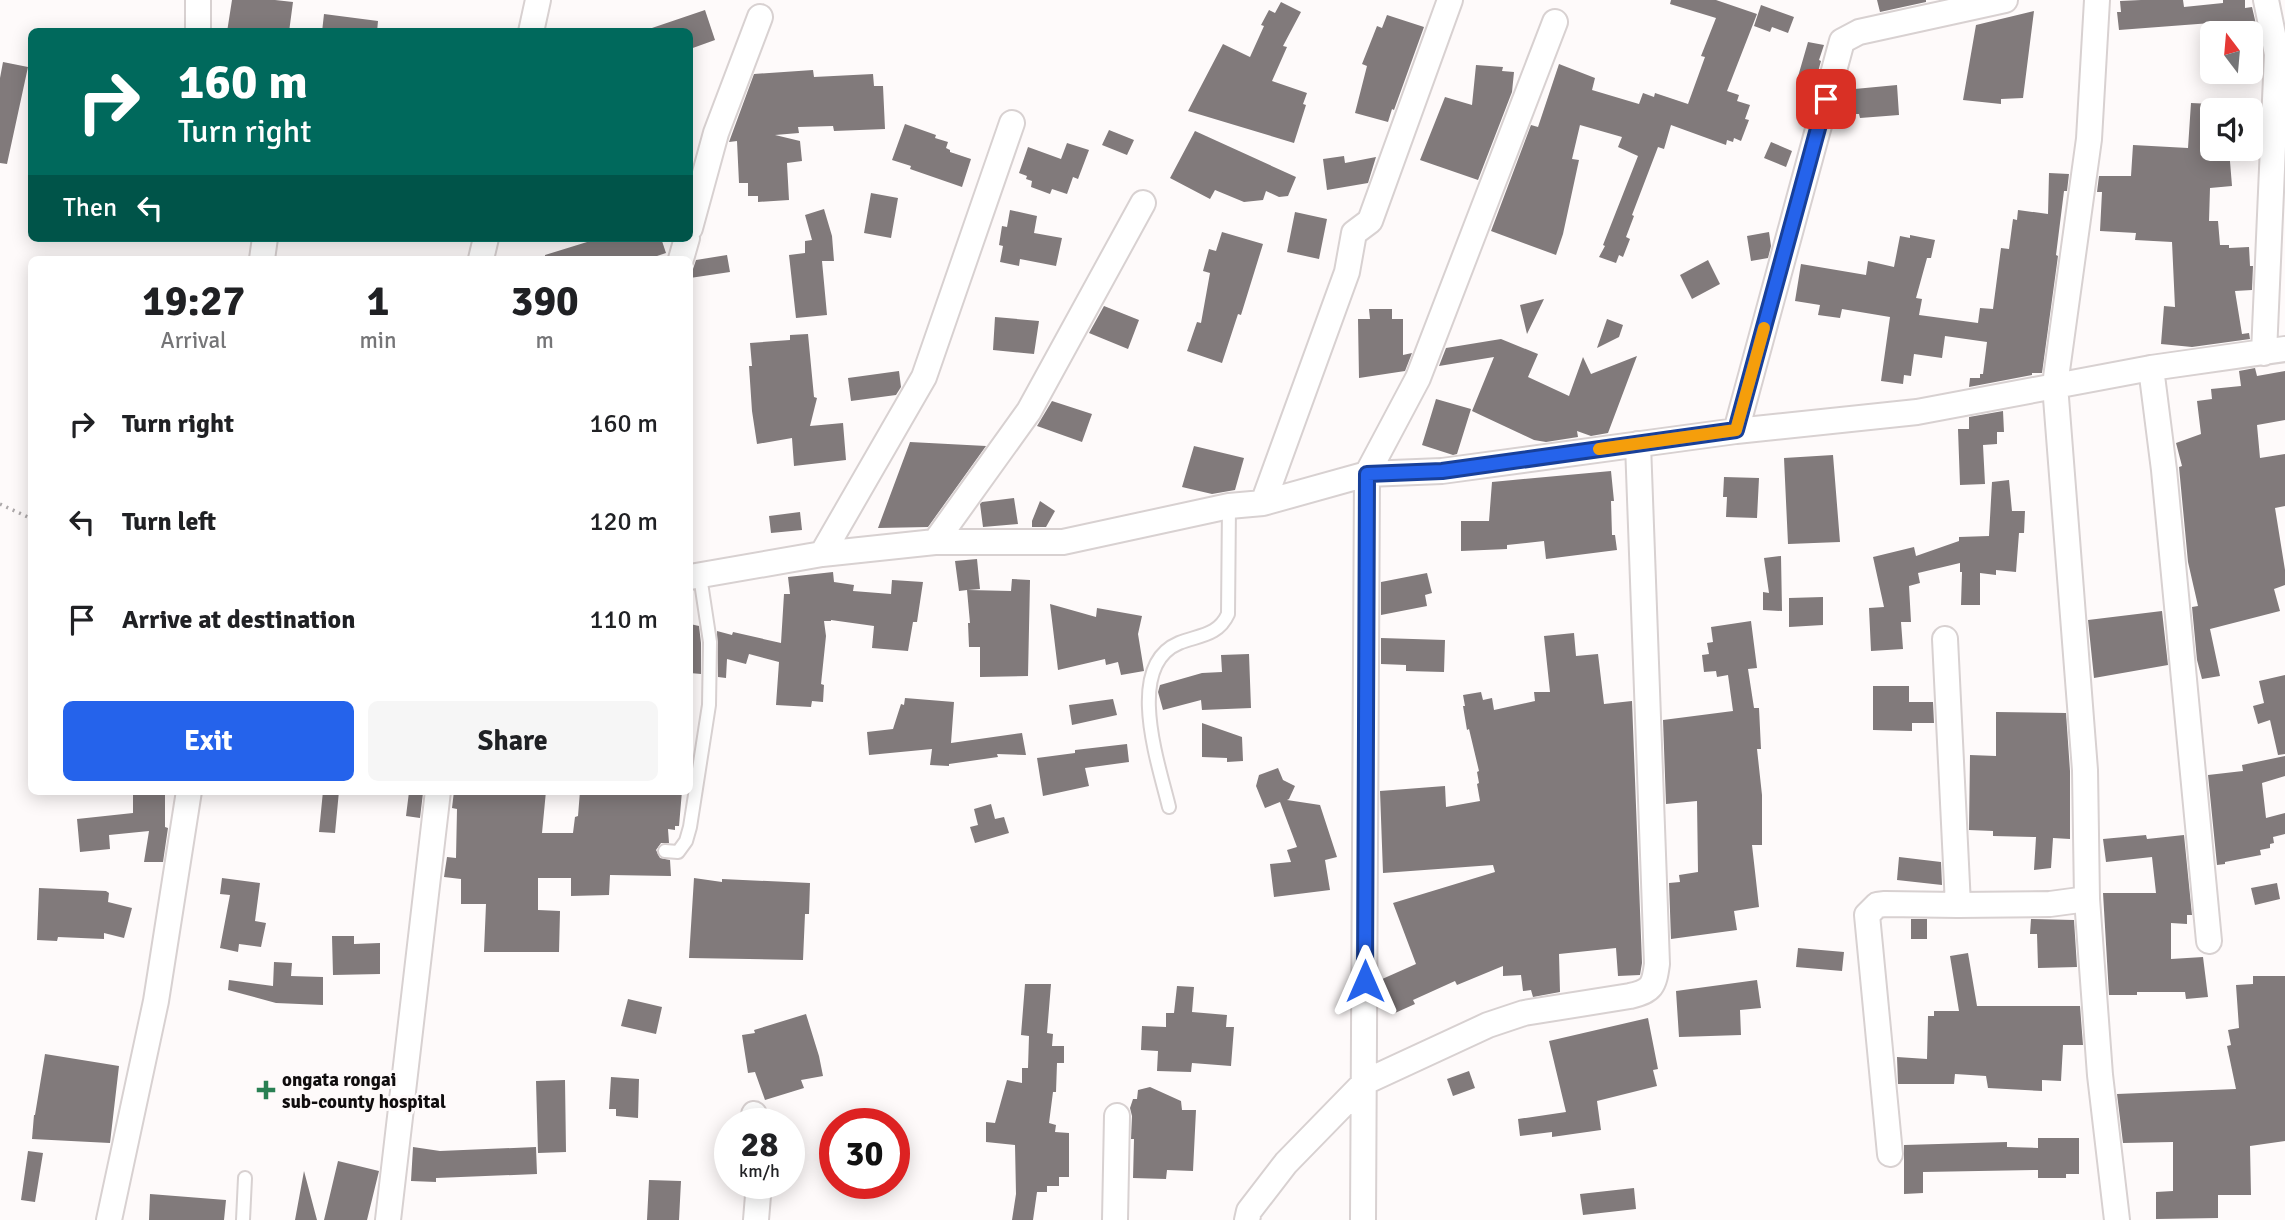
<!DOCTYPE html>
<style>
body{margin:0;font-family:Signika,sans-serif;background:#f6f6f6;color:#202124;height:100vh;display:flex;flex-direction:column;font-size:26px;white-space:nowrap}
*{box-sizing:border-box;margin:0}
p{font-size:23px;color:#757577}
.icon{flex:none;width:38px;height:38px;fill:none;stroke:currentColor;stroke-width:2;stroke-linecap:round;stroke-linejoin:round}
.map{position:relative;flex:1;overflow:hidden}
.details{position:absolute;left:28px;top:256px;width:665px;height:539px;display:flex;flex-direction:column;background:#fff;border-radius:10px;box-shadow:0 4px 18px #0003}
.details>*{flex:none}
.guide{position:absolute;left:28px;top:28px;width:665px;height:214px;border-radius:10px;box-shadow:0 4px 18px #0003;background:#00695c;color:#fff;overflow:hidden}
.needle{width:46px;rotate:344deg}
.tools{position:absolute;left:2200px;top:21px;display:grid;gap:14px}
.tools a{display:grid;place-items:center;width:63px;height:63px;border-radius:10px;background:#fff;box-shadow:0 4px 18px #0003;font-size:35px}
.speed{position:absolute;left:714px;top:1108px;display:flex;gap:14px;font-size:35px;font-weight:700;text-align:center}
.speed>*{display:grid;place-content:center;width:91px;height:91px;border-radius:50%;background:#fff;box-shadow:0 4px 18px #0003;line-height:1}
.speed small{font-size:18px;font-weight:400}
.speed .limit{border:10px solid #d22;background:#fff;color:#111}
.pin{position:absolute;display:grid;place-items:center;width:60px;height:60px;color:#fff;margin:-30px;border-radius:14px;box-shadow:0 4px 10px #0006}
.me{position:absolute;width:77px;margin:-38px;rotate:0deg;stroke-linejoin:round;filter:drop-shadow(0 0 5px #0008)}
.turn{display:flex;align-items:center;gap:24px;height:147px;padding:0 35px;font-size:32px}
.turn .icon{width:91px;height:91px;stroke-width:2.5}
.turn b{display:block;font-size:49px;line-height:60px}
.then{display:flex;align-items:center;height:66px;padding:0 35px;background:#0003;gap:14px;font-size:26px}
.eta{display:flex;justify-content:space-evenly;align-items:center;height:119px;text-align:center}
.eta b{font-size:42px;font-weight:700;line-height:49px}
.action{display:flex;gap:14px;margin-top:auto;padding:14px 35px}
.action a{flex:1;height:80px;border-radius:10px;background:#2563eb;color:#fff;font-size:28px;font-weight:700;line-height:80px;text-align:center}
.action a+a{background:#f6f6f6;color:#202124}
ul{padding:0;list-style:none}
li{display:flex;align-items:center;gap:21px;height:98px;padding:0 35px}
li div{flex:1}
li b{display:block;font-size:26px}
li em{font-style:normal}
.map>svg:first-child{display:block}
</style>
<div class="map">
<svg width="2285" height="1220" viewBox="0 0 2285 1220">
<rect width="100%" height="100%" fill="#fefafa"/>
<path fill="#817a7b" d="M232,0h43l18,2 -4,30h-62z
M1671,0h45l41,14 -30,77 12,4 -2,6 13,4 -5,14 4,1 -8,21 -7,-3 -1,4 -6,-2 -1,5 -55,-20 -7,24 -6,-2 -26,68 2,1 -8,21 4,2 -7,18 -4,-2 -3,8 -17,-6 6,-11 -2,-1 35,-89 -20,-9 4,-10 -42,-12 -8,34 7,1 -16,74 -7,21 -65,-24 40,-106 7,2 21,-63 36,14 -3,12 47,14 4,-11 11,4 1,-4 33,11 17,-47 -4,-1 15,-38 -46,-14z
M1877,0h49v2l-46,10z
M2141,0h42l1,7 39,-4v-3h22v8l7,-1 6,26h-46l-1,-10 -92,7 -2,-18h4l-1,-11z
M1281,2l20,10 -18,34 4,1 -15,34 35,12 -4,11 3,1 -12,38 -106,-32 35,-67 27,13 14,-31 -3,-1 8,-15 6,3z
M1761,5l33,12 -6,16 -16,-6 -2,5 -16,-6z
M705,10l10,30 -25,9v-17h-41v-3z
M2034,11l-11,87 -22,1v5l-38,-4 13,-75z
M324,14l54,7 -1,11h-55z
M1387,15l37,12 -30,83 -2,-1 -4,13 -33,-9 12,-47 -5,-2 15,-38 5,2z
M1808,42l16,3 -5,15 2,1 -7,25 -17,-6z
M3,62l25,5 -21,97 -7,-1v-85z
M1476,65l27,2 -1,4 12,1 -2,20 -34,88 -58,-20 25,-63 27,8z
M813,70l1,7 59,-3 1,12h9l2,43 -51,2 -1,-5 -35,1 1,6 -24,2 25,6 2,20 -15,2 2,37 -31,2v-6h-10v-13h-9l-2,-42 -8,1 25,-68z
M1897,85l2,30 -39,3 -1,-4h-17l2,-24z
M2191,103l21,1v45h17l3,37 -22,2 -1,33h9l2,24h9v3l20,-1 1,19h3l-1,24 -17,1 7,43 7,-1 1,6 -58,8 -31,-3 3,-38 11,1 -3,-65 -37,-2 1,-7 -36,-2 2,-39h-5l2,-16h32l2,-31 55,3z
M905,124l31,11 -1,3 13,4 -2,6 4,2v2l21,7 -9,28 -52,-18 1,-3 -19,-6z
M1109,130l25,10 -7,15 -25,-10z
M1195,131l101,46 -8,19 -9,1 -13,-6 -3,9 -19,2 -29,-12 -5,9 -40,-21z
M1771,142l21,9 -6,16 -22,-9z
M1067,143l22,7 -11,29 -5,-2 -6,17 -15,-5 -2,5 -19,-7 1,-6 -6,-2 1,-3 -8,-3 9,-26 33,12z
M1344,156l1,7 31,-6 -8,26 -41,7 -4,-31z
M2049,173l20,1 -2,17h-3l-8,64 2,1 -16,117h-10v2l-63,12 1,-9h10v-4h3l4,-32 -42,-6 -3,22 -28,-4 -3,22 -7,-1 -1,9 -22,-3 9,-64 -48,-8 -2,9 -22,-3 2,-10 -25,-4 6,-37 65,11 2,-14 26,6 6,-31 10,2v-3l25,5 -4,18h-4l-11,40 6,1 -3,16 59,8 2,-15 13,1 8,-61 8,1 4,-30 4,1 1,-10 30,4z
M871,193l27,5 -7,40 -27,-5z
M824,209l8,27 2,25h-12l5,54 -31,3 -7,-63 16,-2v-12l7,-1 -7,-25z
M1010,210l27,6 -3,17 28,5 -6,28 -36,-7 -1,7 -19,-4 3,-16 -4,-1 3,-19 5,1z
M1295,212l32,7 -8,40 -32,-7z
M1222,232l41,12 -22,71 -3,-1 -16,49 -35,-12 10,-29 4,1 9,-50 -7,-2 6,-22 7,2z
M1769,232l2,14 -3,12 -17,3 -4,-25z
M600,238h61l5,15 -18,6h-103v-4z
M727,255l3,17 -40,6 6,-18z
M1708,260l12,24 -28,15 -12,-24z
M1544,299l-17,35 -7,-29z
M1104,306l35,14 -11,29 -39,-16z
M1369,309h23v10h11v36l9,-2 -7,18 -46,7 -1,-59h12z
M995,317l44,4 -5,33 -41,-4z
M1607,319l16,6 -4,12 -22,11z
M808,334l6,63 3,1 -7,28 33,-3 3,37 -52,6 -2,-28 -35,6 -5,-33 -3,-45h3l-2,-23 40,-3v-5z
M1501,339l37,15 -10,23 41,19 14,-39 8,17 46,-18 -29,77 -17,3 -14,-5 1,6 -32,5 -12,-2 -62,-29 22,-54 -55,9 7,-18z
M2255,368l2,8 28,-5v49l-28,5 3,33 25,-4v52l-10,2 10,62v15l-11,4 6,22 -70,18 10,47 -18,3 -5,-19 -5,-53 6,-1 -10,-44 -9,-95 3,-1 -6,-23 25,-9 -4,-33 15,-2 -1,-10 30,-3 -2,-15z
M899,371l2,16 -5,8 -45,6 -3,-23z
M1436,399l35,10 -14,45 -4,1 -31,-10z
M1052,401l40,13 -10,28 -45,-16z
M2003,411l1,21h-7v12l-14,1 2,39 -25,1 -2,-56h11v-12z
M910,442l76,4 -58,81 -50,1z
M1194,446l50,12 -9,32 -23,4 -30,-7z
M1833,455l7,87 -52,2 -4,-86z
M1611,471l3,30h-3l1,34h3l2,15 -71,9 -2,-18 -37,4v4l-46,2v-30h28l3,-39z
M1724,477l35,1 -2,40 -31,-1 1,-20h-4z
M2009,480l3,31h13l-1,22h-5l-3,39 -20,-2v5l-16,-2v32h-19l1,-33h-2v-9l-42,10 2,10 -11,3 2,36h-10l2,27 -32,2 -2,-43 15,-1 -11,-50 41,-10 2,9 43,-15v-4l30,-1 3,-54z
M1014,498l4,26 -35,3 -3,-23 2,-2z
M1040,501l15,10 -9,16h-14v-6z
M800,512l2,18 -31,3 -2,-17z
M1781,556l1,55 -19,-1v-18l6,1 -5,-35z
M977,559l3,30 -12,1 43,1 1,-12 18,1 -2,96 -48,1v-30h-11l-1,-24h2l-3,-33 -8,1 -4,-30z
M833,572l1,10 20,3 -1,6 38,3 1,-14 31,2 -6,40h-4l-5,29 -36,-3 2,-22 -43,-6v1h-7l2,15 -5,48 3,1 -1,17 -11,-1 -1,6 -35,-2 3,-43 -30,-8 -3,10 -19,-5 -1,19 -8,-1 -1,-46 15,4 1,-3 48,11 3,-49h6l-2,-17z
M1427,573l5,20 -7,2 2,11 -46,9v-33z
M1823,597v28l-34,2v-29z
M1050,604l46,13 1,-9 45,8 -4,18 6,37 -23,4 -3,-13 -12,3 -1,-6 -47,11z
M2162,611l6,54 -74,13 -6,-58z
M1751,621l6,47 -9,1 6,39h5l2,41h-4l5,46v50h-10l7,62 -25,4 3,19 -66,9 -2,-56 11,-1 -1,-7 19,-3 -1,-71 -31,3 -3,-84 70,-9 -5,-36 -11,2 -1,-6 -12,1 -2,-17 7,-1 -2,-11 6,-1 -2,-15z
M690,624l9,2 2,17v31l-11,-1z
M1574,633l2,23 22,-2 6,50 28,-3 10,262 -2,12 -22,1 -2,-28 -57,6 1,38 -27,5 -2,-7 -8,1 -2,-16 -18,1v-10l-46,19 -2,-4 -42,19 2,4 -20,9 -15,-33 36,-16 -23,-61 102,-31 -2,-7 -110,8 -3,-82 65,-5 1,21 34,-6 -3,-17 2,-1 -2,-11 2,-1 -10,-42 -2,1 -4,-24h2l-2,-11 18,-3 2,8 9,-2 2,12 41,-9 -1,-9h16l-6,-56z
M1381,638l64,2 -1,32 -38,-1v-6l-25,-1z
M1249,654l2,54 -49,2 -1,-10 -38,10 -5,-18 2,-7 42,-12 20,-1 -1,-17z
M2285,675v79l-7,1 -8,-35 -12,4 -5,-18 11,-3 -5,-22z
M1873,686h36v16h24l1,21h-22v8l-39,-1z
M905,698l49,4 -3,41 71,-10 4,22 -29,-1 1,3 -49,7v2l-19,-1 2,-16 -63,6 -2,-23 26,-3 8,-25 3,1z
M1113,699l4,16 -45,10 -3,-20z
M1996,712l70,1 4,58v68l-17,-1 -2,30 -17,2 2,-33 -43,-1v-5l-24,-1 1,-75 26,1z
M1202,723l40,14 1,24 -16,1v-4l-25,-1z
M1127,744l2,18 -44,6 4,18 -46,10 -6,-38 38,-5v-3z
M2285,756v20l-23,7 4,35 19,-5v21l-12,3 1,6 -4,1v4l-10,2 1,5 -36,7v2l-8,1 -9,-90 35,-4 -1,-6z
M1278,768l5,12 12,6 -6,13 -2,1 33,5 17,52 -12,3 5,30 -56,7 -4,-33 21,-2 -4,-12 10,-3 -17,-45 -15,6 -9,-22 3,-11z
M133,791h32v36l3,1 -5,34h-19l5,-31 -40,4 1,14 -30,3 -3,-33 56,-6z
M323,791h16l-4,42 -16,-1z
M454,791h92l-4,42h31l2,-16 3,-1 2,-25h102l-3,35h-4v4l-7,-1 1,14h-8l-5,7 4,8 10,2 1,16 -61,-1 -1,20 -38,1v-18h-33v32l22,1 -1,41h-75l2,-48h-25v-25l-17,-2 3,-20 9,1 1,-49 -5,-1z
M409,792l14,1 -3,25 -14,-2z
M991,804l4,15 9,-2 5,16 -34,10 -5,-16 8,-2 -4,-16z
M2146,835l1,4 37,-4 8,80h-5v9l-16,-1v36l32,-2 5,40 -22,2 -1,-7h-48v3h-28l-6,-102h53l-4,-36 -46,5 -3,-23z
M1899,857l42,5 1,23 -45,-5z
M222,878l38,5 -5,38 11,2 -5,24 -22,-3 -1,8 -18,-4 10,-53 -10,-1z
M694,878l28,4v-3l88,4 -1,31h-4l-2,46 -114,-2z
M2277,883l3,16 -25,6 -4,-17z
M39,888l67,3 3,2 -1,9 24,6 -8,30 -20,-5v6l-46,-2 -1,4 -20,-1z
M1911,919h16v20h-16z
M2031,919l43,1 3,47 -39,1 -1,-34h-7z
M332,936h22v8l26,-1v31l-47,1z
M1798,948l46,4 -2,19 -46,-4z
M1968,953l9,53h103l3,39h-20l-2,36 -19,-1v11l-54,-3 -2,-12 -31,-2 -1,10h-56l-1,-27 30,2 1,-43h6v-5h25l-9,-55z
M274,962l18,1 -1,13 32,1v28l-47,-2 -48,-13 1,-10 44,6z
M2253,976h32v165l-35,5 1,49h-33v23l-62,1v-27l17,-1v-49l-50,1 -6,-49 119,-5 -9,-43 4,-1 -3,-15 11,-2 -3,-43 17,-1z
M1757,980l4,28 -21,2 1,25 -62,2 -3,-46z
M1025,984h26l-4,49 6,1 -1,12h12v17h-7l-1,29h-3l-4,31 7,2 -1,7 14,1v44h-10v9h-12v6h-10l-4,28h-21l4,-26 -1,-49 -29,-3v-20l9,1 12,-43 15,3v-15h6l1,-32 -8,-1z
M1177,986l17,1 -2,25 35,3 -1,12h8l-3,39 -39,-3 -1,9 -34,-1 1,-20 -17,-1 1,-24 24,1v-14h8z
M628,999l34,8 -6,27 -35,-8z
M806,1014l13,42 4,20 -22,4 3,8 -39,12 -10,-28 -7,1 -6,-38 13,-2 -1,-3z
M1648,1018l10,51 -5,1 4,16 -60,15 4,29 -49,7v-5l-32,4 -2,-17 48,-7 -17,-71z
M45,1054l74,12 -9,77 -78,-4 2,-24h1z
M1469,1071l6,17 -22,8 -6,-17z
M611,1077l28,2 -1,39 -22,-2v-7h-7z
M565,1080l1,72 -28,1 -2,-72z
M1150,1087l31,14 1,9h14l-3,61 -26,-1 -1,9 -33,-1 1,-39h-3l1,-23 -2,-8 3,-9h4l1,-9z
M2038,1138h41v36h-13v4h-28v-8l-115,2v21l-19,1v-49l103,-3v5l31,1z
M413,1147l27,4 96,-4 1,27 -101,4v4l-25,-1z
M28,1151l15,2 -8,49 -14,-2z
M338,1161l41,10 -12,49h-43z
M304,1171l13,49h-22z
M649,1180l32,1 -2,39h-32z
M1634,1188l2,21 -53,6 -3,-21z
M150,1194l76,6 -2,20h-75z"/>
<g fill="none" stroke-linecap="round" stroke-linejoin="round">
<defs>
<path id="lane" d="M1169,807c-10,-42 -45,-141 10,-164 20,-8 39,-7 49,-29l1,-108
M665,851l13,1 8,-11 4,-14 19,-122 1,-63 -10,-66
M243,1220l2,-42"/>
<path id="street" d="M2097,0l-8,139 -34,246 30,385 2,129 13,176 17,145
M198,32v-32
M531,32l7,-32
M690,228l26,-95 44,-116
M262,259l3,-21
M481,259l5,-21
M681,259l6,-21
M2264,353l13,-299 -11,-54
M2151,368l13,102 45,471
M1736,431l106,-390 17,-9 146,-32
M1263,503l84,-231 7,-39 16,-12 80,-221
M935,542l94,-131 114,-208
M822,554l102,-177 88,-254
M690,577l132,-23 113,-12h128l166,-36 34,-3 104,-29 75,-3 294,-40 181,-19 234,-44 134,-19
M1945,639l13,266 92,-1 37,-5
M754,1114l1,10
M1890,1154l-23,-239 10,-10 8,-1 73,1
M109,1220l47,-219 33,-210
M388,1220l50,-429
M756,1220l3,-37
M1115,1220l2,-104
M1247,1220l2,-9 37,-48 79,-81 123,-57 36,-12 106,-17c22,-5 24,-10 27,-32l-19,-520
M1363,1220l4,-746 51,-96 137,-356"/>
</defs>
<use href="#lane" stroke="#d8d1d1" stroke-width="16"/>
<use href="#street" stroke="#d8d1d1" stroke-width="28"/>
<path stroke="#ada9aa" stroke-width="3.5" stroke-dasharray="2 5" stroke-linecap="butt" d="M0,504l32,15"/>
<use href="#lane" stroke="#fff" stroke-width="12"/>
<use href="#street" stroke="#fff" stroke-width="24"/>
</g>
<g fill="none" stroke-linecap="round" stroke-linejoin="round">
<defs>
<path id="route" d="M1365,981l2,-507 75,-3 294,-41 90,-331"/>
</defs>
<use href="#route" stroke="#184099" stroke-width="18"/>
<use href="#route" stroke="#2563eb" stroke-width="12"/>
<path stroke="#f59e0b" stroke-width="12" d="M1599,449l137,-19 28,-102"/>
</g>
<path fill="#298053" stroke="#fefafa" stroke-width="2.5" d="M262.5 1079.5h7v7h7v7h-7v7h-7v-7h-7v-7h7z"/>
<g text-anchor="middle" stroke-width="6" stroke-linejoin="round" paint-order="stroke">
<g font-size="19" font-weight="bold" fill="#100d0e" stroke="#fefafa" text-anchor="start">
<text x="282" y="1086">ongata rongai<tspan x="282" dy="22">sub-county hospital</tspan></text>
</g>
</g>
</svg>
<div class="tools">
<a><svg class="needle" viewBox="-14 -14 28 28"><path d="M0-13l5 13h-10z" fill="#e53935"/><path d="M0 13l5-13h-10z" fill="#757577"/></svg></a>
<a><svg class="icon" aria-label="sound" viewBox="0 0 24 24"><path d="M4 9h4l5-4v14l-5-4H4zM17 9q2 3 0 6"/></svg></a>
</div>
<div class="speed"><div>28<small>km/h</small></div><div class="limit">30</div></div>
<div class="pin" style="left:1826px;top:99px;background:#d93025"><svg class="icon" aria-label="arrive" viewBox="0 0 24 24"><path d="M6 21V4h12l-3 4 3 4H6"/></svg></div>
<svg class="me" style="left:1365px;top:981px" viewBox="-20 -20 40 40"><path d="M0-17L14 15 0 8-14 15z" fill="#2563eb" stroke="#fff" stroke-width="4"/></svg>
<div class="guide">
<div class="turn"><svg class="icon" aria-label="right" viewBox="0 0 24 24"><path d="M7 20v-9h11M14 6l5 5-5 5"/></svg><div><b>160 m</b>Turn right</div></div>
<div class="then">Then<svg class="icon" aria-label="left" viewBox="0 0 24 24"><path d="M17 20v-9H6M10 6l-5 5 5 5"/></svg></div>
</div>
<section class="details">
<div class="eta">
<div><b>19:27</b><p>Arrival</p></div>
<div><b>1</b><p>min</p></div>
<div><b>390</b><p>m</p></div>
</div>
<ul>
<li><svg class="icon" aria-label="right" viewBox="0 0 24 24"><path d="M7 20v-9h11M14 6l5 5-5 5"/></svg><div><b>Turn right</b></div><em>160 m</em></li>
<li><svg class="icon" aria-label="left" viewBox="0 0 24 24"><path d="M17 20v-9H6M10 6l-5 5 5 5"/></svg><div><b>Turn left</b></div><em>120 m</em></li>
<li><svg class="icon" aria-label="arrive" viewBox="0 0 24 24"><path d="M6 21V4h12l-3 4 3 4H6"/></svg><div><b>Arrive at destination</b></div><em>110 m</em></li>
</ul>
<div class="action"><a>Exit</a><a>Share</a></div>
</section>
</div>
